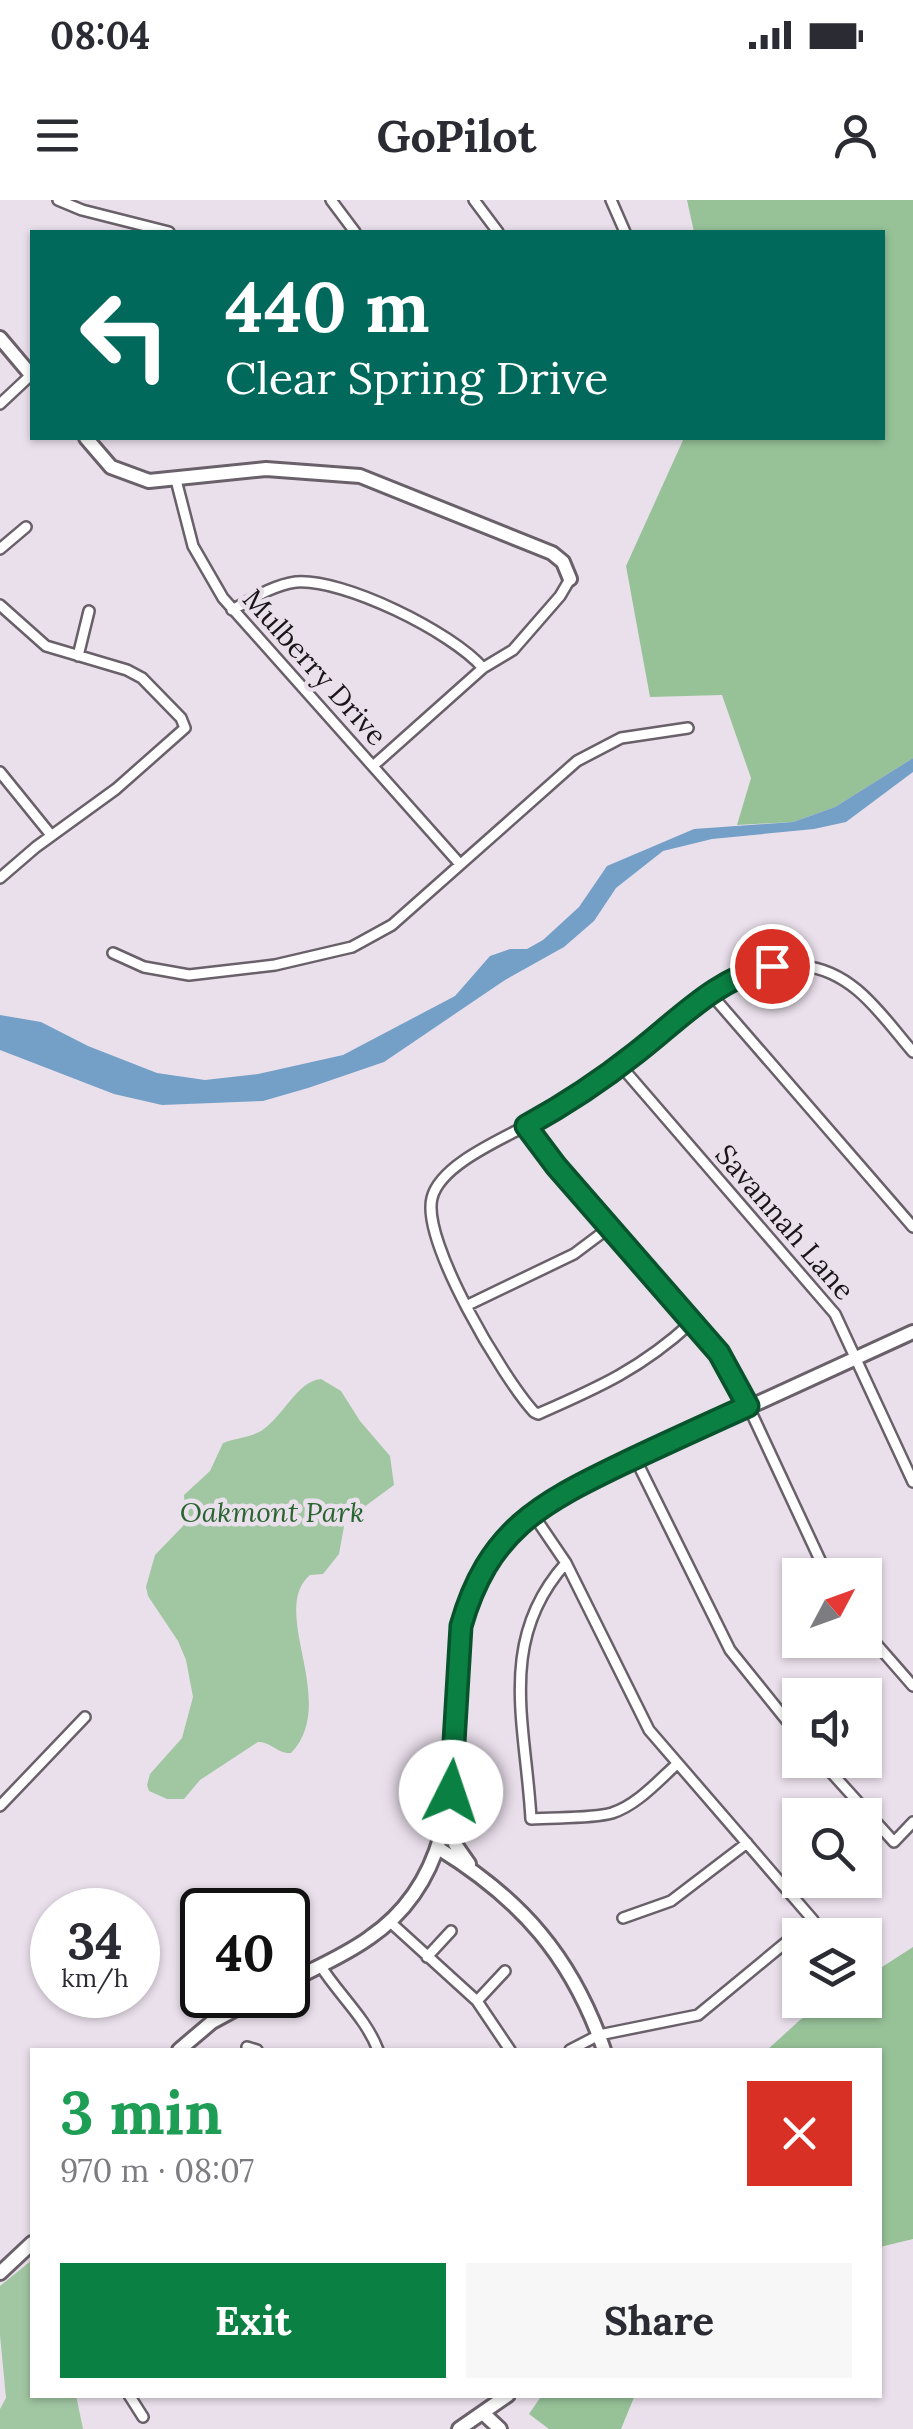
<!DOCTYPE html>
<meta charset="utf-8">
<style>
body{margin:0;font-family:Lora,serif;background:#f7f7f7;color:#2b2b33;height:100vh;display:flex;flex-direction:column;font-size:38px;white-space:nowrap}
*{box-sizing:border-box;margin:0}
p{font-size:32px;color:#7c7c81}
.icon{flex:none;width:55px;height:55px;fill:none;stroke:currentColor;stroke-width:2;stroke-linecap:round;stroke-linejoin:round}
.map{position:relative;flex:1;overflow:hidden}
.details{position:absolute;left:30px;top:1848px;width:852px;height:350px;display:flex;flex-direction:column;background:#fff;border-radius:0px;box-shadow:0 2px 8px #0004}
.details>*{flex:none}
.top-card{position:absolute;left:30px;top:30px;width:855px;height:210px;border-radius:0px;box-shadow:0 2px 8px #0004;background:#00695c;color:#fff;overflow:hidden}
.needle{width:65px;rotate:49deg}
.tools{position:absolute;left:782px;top:1358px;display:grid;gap:20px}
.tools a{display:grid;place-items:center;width:100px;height:100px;border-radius:0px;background:#fff;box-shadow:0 2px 8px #0004;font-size:50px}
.speed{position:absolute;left:30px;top:1688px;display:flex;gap:20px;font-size:50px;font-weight:700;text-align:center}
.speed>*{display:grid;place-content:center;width:130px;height:130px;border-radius:50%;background:#fff;box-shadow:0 2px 8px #0004;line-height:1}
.speed small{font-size:25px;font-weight:400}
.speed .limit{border:5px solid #111;border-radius:15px;background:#fff;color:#111}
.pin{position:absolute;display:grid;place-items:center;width:85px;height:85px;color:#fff;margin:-42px;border:5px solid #fff;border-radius:50%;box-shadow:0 2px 10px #0007}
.me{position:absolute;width:110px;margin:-55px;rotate:4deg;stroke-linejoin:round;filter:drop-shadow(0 0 8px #0008)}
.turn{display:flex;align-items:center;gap:35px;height:210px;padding:0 30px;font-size:45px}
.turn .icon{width:130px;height:130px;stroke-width:2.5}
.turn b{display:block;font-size:70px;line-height:85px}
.round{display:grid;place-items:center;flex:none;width:105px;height:105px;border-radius:0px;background:#f7f7f7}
.headline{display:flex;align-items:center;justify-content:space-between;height:170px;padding:0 30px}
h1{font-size:60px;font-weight:800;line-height:75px;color:#1e9e55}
.button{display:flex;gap:20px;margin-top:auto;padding:20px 30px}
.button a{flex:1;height:115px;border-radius:0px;background:#0b8043;color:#fff;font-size:40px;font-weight:800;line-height:115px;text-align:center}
.button a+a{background:#f7f7f7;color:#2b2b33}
.status{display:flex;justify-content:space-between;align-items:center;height:70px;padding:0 50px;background:#fff;direction:ltr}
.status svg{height:28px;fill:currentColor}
header{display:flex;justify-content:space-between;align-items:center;height:130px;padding:0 30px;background:#fff;font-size:45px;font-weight:800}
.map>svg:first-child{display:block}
</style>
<div class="status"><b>08:04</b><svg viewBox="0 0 49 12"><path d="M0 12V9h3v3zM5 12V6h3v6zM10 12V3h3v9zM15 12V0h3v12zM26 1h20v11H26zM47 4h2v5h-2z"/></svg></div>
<header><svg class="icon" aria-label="menu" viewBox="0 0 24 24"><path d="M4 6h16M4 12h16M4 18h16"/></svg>GoPilot<svg class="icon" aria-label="person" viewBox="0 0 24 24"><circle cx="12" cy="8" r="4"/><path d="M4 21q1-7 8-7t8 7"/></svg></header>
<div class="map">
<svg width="913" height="2229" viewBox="0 0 913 2229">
<rect width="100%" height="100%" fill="#eae0ec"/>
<path fill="#a1c6a2" d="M321,1179l20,12 19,30 30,35 4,29 -49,36 -6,33 -16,20 -13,1c-42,36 30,127 -19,178 -14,1 -19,-11 -33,-11l-58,38 -16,19h-17l-18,-8 -2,-6 3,-11 32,-36 11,-41 -7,-37 -8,-19 -30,-45 -2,-9 9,-32 28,-29 3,-7 -2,-24 26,-24 13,-28c13,-5 26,-5 38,-12 23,-15 36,-50 60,-52z
M32,2060v135h44l7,34h-83v-20l6,-11 -6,-63v-49z"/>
<path fill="#97c298" d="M687,0h226v558l-78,49 -42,15 -56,3 14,-47 -29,-83 -72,2 -24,-131 58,-128h198v-206h-188z
M913,1747v292l-33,8v-197h-113l33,-30 31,-20h34v-22z
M542,2195h93l-14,34h-72l-20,-15z"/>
<path fill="#74a0c7" d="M913,558v14l-67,50 -32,7 -102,10 -49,12 -47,37 -22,33 -30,26 -59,33 -121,82 -76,26 -45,13 -101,4 -48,-11 -114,-44v-35l41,7 47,24 69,27 48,7 53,-6 85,-19 112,-59 35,-40 20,-7h17l16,-9 36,-33 28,-41 87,-37 99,-7 42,-15z"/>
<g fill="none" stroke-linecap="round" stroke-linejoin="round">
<defs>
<path id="street" d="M58,0l24,10 87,22
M331,0l24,32
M474,0l24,32
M611,0l14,32
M0,204l32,-30
M176,280l17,66 30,52 236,265
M0,349l26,-22
M0,405l46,41 81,24 15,8 39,40 4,10 -69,61 -80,58 -36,31
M232,410c20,-11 41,-25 64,-28 47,-4 156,50 187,86
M78,456l11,-45
M373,566l110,-98 30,-18 47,-54 10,-17
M0,572l51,63
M113,753l31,14 45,8 86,-10 77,-18 40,-22 185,-164 44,-23 67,-10
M710,793l203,234
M620,865l215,249 78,168
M526,926l30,41 163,186 18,29 90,193
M468,1105l106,-51 36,-27
M692,1122c-50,46 -92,65 -154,92l-4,-2c-31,-34 -113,-171 -102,-214 9,-37 83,-64 114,-83 34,-21 69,-44 100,-70 28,-23 57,-53 90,-69 20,-9 45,-12 67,-10 51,5 79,50 110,86
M635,1258l95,192 70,87
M532,1313l34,50 83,167 164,190 -115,95 -99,20 -29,15
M566,1363c-70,78 -40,162 -35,256 24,-2 59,0 81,-6 25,-8 46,-32 65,-49
M865,1431l48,55
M820,1560l74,82 19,-20
M0,1606l85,-89
M623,1718l48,-17 76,-58
M389,1721l88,80 33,49
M427,1757l24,-26
M320,1765c18,29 46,53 58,85
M477,1801l28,-30
M247,1847l10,3
M129,2195l14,22"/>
<path id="secondary" d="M0,138l32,38
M86,238l25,29 38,14 117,-12 94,7 192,77 11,9 7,17
M450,1614l5,30 14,20
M438,1648c83,51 134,109 166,202
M288,1782c27,-14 56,-26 81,-44 106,-72 77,-204 92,-312 17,-59 49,-97 98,-132l354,-162
M179,1850l33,-28 50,-27
M0,2073l32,-30
M484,2214l16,15
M459,2229l49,-34"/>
</defs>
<use href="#street" stroke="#69606a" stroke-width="14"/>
<use href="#secondary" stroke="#69606a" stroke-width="18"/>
<use href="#street" stroke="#fff" stroke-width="9"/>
<use href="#secondary" stroke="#fff" stroke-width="12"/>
</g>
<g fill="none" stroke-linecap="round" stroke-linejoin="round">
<defs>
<path id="route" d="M451,1592l10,-166c27,-95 78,-122 161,-162 42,-20 84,-39 126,-58l-29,-53 -163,-187 -30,-40c38,-21 76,-46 110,-73 44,-34 80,-75 136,-87"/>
</defs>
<use href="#route" stroke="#07532c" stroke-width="25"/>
<use href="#route" stroke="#0b8043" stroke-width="18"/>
</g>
<g text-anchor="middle" stroke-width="9" stroke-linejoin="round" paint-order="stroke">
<g font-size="28" fill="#191519" stroke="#eae0ec">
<text transform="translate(315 467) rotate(48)" y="10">Mulberry Drive</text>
<text transform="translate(785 1022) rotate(49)" y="10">Savannah Lane</text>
</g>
<g font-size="28" font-style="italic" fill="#29652f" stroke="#eae0ec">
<text x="272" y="1322">Oakmont Park</text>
</g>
</g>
</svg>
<div class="tools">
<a><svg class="needle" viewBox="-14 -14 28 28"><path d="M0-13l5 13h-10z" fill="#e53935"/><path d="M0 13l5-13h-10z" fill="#7c7c81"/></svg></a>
<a><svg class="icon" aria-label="sound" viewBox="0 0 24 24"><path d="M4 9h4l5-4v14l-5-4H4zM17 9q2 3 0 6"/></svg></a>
<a><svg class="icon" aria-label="search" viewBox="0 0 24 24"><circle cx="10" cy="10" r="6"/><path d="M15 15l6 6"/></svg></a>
<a><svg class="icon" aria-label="layers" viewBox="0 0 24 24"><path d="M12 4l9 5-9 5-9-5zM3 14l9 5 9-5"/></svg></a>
</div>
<div class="speed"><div>34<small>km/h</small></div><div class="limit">40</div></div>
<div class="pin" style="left:772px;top:766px;background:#d93025"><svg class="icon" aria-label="arrive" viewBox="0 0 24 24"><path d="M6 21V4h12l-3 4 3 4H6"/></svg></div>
<svg class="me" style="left:451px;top:1592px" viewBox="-20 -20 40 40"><circle r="19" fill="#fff"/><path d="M0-13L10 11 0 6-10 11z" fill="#0b8043"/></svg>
<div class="top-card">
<div class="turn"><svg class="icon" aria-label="left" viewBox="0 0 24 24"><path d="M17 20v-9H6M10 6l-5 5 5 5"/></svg><div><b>440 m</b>Clear Spring Drive</div></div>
</div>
<section class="details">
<div class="headline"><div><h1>3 min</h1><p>970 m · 08:07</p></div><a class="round" style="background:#d93025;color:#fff"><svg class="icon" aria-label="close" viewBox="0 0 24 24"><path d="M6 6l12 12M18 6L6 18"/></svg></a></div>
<div class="button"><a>Exit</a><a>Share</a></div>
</section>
</div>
